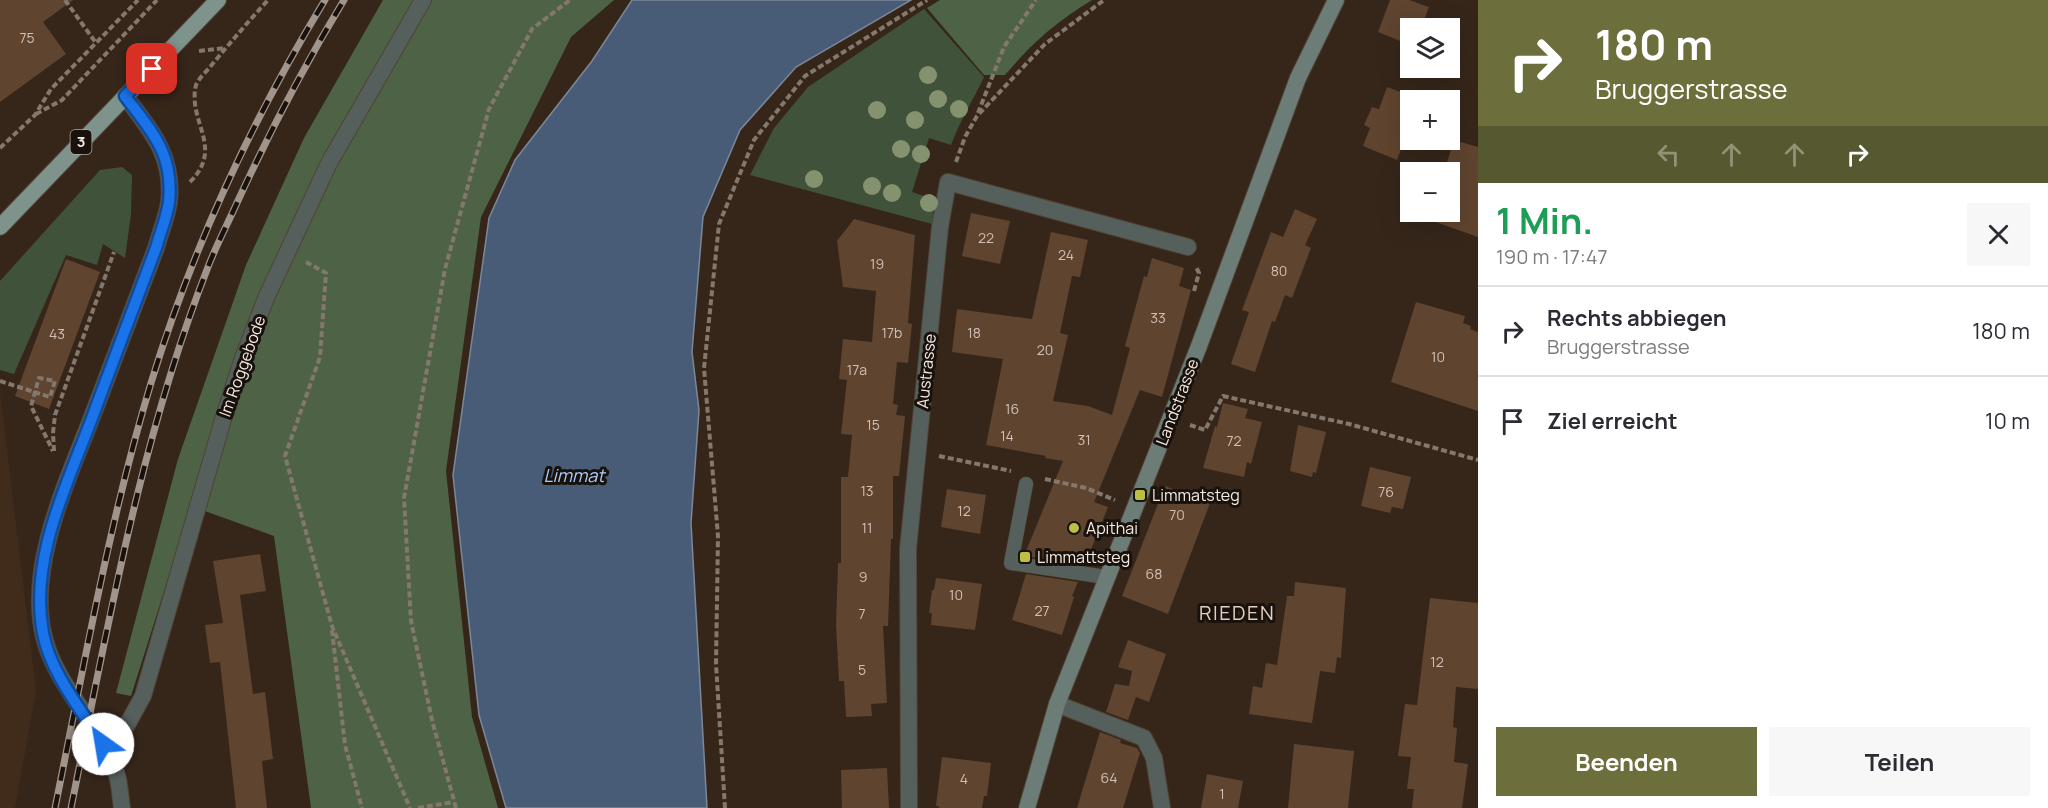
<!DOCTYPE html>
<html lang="de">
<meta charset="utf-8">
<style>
body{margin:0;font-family:Manrope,sans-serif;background:#f7f7f7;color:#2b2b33;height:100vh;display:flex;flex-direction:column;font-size:22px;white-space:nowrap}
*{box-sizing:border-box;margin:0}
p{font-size:20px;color:#7c7c81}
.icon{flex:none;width:33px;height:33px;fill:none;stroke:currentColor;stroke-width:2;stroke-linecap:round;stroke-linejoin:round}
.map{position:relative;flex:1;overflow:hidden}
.panel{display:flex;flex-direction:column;background:#fff;width:570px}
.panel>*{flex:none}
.banner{background:#6c6e3b;color:#fff;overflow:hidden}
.buttons{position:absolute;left:1400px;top:18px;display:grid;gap:12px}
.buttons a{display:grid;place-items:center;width:60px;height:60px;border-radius:0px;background:#fff;box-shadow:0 6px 24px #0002;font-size:30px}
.pin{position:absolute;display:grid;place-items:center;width:51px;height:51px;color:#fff;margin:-26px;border-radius:12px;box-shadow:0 3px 9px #0006}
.me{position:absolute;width:66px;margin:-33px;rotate:328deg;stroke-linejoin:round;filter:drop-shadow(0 0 4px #0008)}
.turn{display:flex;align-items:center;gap:21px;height:126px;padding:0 18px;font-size:27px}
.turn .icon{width:78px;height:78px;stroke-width:2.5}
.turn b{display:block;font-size:42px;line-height:51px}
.lanes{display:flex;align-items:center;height:57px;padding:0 18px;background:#0003;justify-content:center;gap:30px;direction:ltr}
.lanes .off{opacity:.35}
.round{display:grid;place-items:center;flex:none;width:63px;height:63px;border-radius:0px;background:#f7f7f7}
.head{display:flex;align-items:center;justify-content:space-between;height:102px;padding:0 18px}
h1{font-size:36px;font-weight:700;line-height:45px;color:#1e9e55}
.primary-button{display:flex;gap:12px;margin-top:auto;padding:12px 18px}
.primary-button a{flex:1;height:69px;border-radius:0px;background:#6c6e3b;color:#fff;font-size:24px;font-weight:700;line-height:69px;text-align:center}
.primary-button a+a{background:#f7f7f7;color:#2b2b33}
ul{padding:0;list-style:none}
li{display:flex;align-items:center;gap:18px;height:90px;padding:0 18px;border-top:2px solid #e1e1e2}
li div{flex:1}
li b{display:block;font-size:22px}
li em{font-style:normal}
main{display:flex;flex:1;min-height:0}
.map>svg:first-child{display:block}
</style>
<main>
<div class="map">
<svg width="1478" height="808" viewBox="0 0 1478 808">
<rect width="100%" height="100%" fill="#36261a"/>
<path fill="#412c1c" d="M0,392l36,299 -21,117h-15z"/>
<path fill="#405239" d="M924,9l60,68c-11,23 -24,44 -33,68l-22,-7 -17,54 23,8 -3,24 -182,-49 24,-47 34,-41z
M122,167l10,8 -1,39 -6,44 -22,-14 -6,21 -31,-10 -52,119 -14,-4v-89l100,-111z"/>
<path fill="#4e6246" d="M383,0h231l-43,37 -90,180 -35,254 26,246 26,91h-187l-37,-272 -83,-30 -60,190 -15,-3 62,-234 68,-194 58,-127z
M940,0h152c-37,23 -59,42 -87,75h-21l-57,-67z"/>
<path fill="#485c77" stroke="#7c8797" stroke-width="1.5" d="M632,0h279l-115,67 -56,63 -37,87 -11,135 7,58 -8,113 16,285h-201l-27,-93 -26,-240 36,-257 26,-58 77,-99z"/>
<path fill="#5f442f" d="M0,0h73l-30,22 23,32 -66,48z
M1390,0h19l20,7 -8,21h-11v17l-32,-13z
M1387,87l33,12 -10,1v25l-13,35 -34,-14 7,-18 -6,-3 8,-18 7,2z
M1454,140l24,7v90l-48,-17 3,-8h16v-40h-5z
M1295,209l22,10 -12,26 6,3 -19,50 -7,-3 -10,27 -3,-1 -17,51 -24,-8 18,-52 -7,-2 29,-78 12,5z
M971,213l39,8 -10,43 -38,-8z
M854,219l61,16 -7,88 4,1 -4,39 -11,-1 -4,42 5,1 -2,10 9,1 -6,60h-6v63h-2l-3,87h-5l4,77 -16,1 1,12 -26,1 -2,-36h-5l-3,-56 2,-62h3v-86h7l4,-42 -11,-1 6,-54 -8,-1 4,-40 29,3 4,-51 -33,-4 -6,-46z
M1051,232l37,8 -8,37 -8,-1 -12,57 8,2 -15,66 35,5 24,9 18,-67 -5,-2 19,-70 3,1 5,-19 32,10 -5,18 12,4 -29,107 -22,-7 -46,112 14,5 -23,58 -61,-9 39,-95 -18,-3 1,-2 -60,-11 17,-86 -51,-7 5,-43 75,10z
M66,259l34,13 -51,137 -34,-13z
M1416,302l49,14 -2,7 8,3 -1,3 8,3v79l-87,-29z
M1223,403l25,6 -3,9 17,4 -11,42 -4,-2 -3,15 -41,-9 12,-42 2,1z
M1298,425l28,7 -10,41 -3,-1 -1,5 -22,-6z
M1370,467l41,10 -8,32 -11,-2 -2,6 -29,-7z
M1165,486l45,17 -42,111 -46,-18z
M947,489l39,6 -6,39 -39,-7z
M260,554l6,37 -26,4 13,99 12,-2 8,67 -11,2 5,47h-31l-16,-146 -10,1 -5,-38 18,-2 -10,-62z
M1026,574l52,8 -6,14 2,1 -12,38 -50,-15z
M936,578l46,6 -7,46 -44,-5 1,-12h-3l3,-23h2z
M1295,582l51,6 -5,70 -4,-1 -2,16 -15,-2 -8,52 -63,-9 4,-28 9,2 4,-25 11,2 10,-69h7z
M1430,598l48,5v86l-22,-2 -3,40 4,1 -3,34 14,2 -6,44h-50l2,-19h-7l4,-32 -13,-1 7,-52 12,1z
M1128,640l38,14 -17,48 -13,-5 -8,23 -22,-8 9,-28 14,2 3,-15 -14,-4z
M1100,732l21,8 -1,3 17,5 3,5 -17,55h-46z
M1294,744l60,7 -6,57h-60z
M942,757l49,6 -4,33h-3l-2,12h-43v-2h-3z
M887,768l2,40h-47l-1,-38z
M1207,774l36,7 -5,27h-37z"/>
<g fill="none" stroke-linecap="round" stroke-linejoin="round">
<defs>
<path id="service" d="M1026,484l-15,79 95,14"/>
<path id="minor" d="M1057,704l87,34 10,20 8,50
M103,744l24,-19 16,-29 79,-273 21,-65 23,-60 63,-135 94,-163
M122,808c-2,-12 -2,-25 -6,-36 -16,-49 -60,-85 -72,-135 -18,-73 26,-161 51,-228 21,-54 41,-108 61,-161 4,-15 11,-31 13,-46 5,-47 -18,-71 -44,-106
M909,808l-1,-259 32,-322 8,-45 240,65"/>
<path id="secondary" d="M1027,808l30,-104 142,-358 99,-268 38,-78"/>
<path id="primary" d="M0,227l218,-227"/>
</defs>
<use href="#service" stroke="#514236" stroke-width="15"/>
<use href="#minor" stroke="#514236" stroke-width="18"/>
<use href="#secondary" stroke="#514236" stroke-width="18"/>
<use href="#primary" stroke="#514236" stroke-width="18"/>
<path stroke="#84776c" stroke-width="4" stroke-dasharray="6 3" stroke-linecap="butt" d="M65,0l31,43
M199,51l26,-3
M978,113l26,-66 32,-47
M36,114l26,-14 95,-100
M0,148l35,-33 16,-26 87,-89
M956,162l9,-25 12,-21 68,-72 59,-44
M190,182c35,-35 -3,-60 6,-97 2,-6 10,-13 14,-18 19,-23 38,-45 58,-67
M306,262l20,11 -6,84 -35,99 47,170 78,182
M1194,291l5,-18 -3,-6
M0,381l50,16 5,-16 -16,-3 -8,28 22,45
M1190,425l15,5 18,-34 126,28 129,36
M54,451l-1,-18 2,-18 59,-163
M939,456l72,15
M1045,479l41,9 29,12
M332,630l13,115 17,63
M418,808l35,-6
M456,808l-24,-88 -21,-99 -7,-123 41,-229 44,-160 43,-80 38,-29
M725,808l-9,-144 2,-128 -14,-168 15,-144 35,-84 51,-64 122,-76"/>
<use href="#service" stroke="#555f5b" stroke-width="14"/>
<use href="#minor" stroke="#555f5b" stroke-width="16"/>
<use href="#secondary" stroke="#6c7c76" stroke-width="16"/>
<use href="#primary" stroke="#7e938b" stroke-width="16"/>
<defs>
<path id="rail" d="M55,808c29,-142 54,-286 96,-425 41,-134 101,-263 174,-383
M71,808c37,-182 69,-368 137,-541 8,-21 19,-42 28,-62 32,-70 68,-139 108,-205"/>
</defs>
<use href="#rail" stroke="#a1948a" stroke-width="7"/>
<use href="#rail" stroke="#18110c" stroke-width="4.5" stroke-dasharray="14" stroke-linecap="butt"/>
</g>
<g fill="#859270">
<circle cx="928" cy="75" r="9"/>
<circle cx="938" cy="99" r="9"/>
<circle cx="959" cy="109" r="9"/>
<circle cx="877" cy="110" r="9"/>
<circle cx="915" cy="120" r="9"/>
<circle cx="901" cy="149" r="9"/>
<circle cx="921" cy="154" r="9"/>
<circle cx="814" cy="179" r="9"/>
<circle cx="872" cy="186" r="9"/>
<circle cx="892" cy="193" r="9"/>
<circle cx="929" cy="203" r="9"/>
</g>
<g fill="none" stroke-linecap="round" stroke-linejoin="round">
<defs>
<path id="route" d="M103,744c-21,-33 -53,-72 -60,-111 -14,-74 24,-148 49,-215 21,-57 43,-114 64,-170 4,-15 11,-31 13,-46 5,-48 -17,-70 -44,-106l27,-27"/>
</defs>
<use href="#route" stroke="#114b97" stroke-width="15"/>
<use href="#route" stroke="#1a73e8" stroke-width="10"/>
</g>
<g fill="#bbc045" stroke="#18110c" stroke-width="2">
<rect x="1134" y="489" width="12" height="12" rx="3"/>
<circle cx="1074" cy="528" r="6"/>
<rect x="1019" y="551" width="12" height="12" rx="3"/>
</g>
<g text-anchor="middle" stroke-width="6" stroke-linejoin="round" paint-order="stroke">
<g font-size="14" fill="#d0c1b6">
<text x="27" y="43">75</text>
<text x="986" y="243">22</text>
<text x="1066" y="260">24</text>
<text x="877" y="269">19</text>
<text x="1279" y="276">80</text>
<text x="1158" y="323">33</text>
<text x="892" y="338">17b</text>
<text x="974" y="338">18</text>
<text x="57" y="339">43</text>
<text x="1045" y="355">20</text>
<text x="1438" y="362">10</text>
<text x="857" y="375">17a</text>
<text x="1012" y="414">16</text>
<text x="873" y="430">15</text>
<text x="1007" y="441">14</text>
<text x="1084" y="445">31</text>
<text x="1234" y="446">72</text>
<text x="867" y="496">13</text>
<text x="1386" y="497">76</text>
<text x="964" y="516">12</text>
<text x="1177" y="520">70</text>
<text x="867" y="533">11</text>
<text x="1154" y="579">68</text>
<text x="863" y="582">9</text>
<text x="956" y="600">10</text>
<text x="1042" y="616">27</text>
<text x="862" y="619">7</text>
<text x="1437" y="667">12</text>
<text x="862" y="675">5</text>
<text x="1109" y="783">64</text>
<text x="964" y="784">4</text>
<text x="1222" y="799">1</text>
</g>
<rect fill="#18110c" stroke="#b3aaa2" stroke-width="1.5" x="70.5" y="130" width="21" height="24" rx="4.5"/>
<g font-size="15" font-weight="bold" fill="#f6ebe3">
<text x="81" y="147">3</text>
</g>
<g font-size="16" fill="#f6ebe3" stroke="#18110c">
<text transform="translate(242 366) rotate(-70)" y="6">Im Roggebode</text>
<text transform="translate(926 371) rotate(-84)" y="6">Austrasse</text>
<text transform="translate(1177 402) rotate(-69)" y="6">Landstrasse</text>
</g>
<g font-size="16" fill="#f6ebe3" stroke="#18110c" text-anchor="start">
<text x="1152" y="501">Limmatsteg</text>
<text x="1086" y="534">Apithai</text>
<text x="1037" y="563">Limmattsteg</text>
</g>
<g font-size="18" font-style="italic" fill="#a7cefe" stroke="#18110c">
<text x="574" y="482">Limmat</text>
</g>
<g font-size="20" letter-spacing="1.5" fill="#e2cdbe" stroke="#18110c">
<text x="1237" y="620">RIEDEN</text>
</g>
</g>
</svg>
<div class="buttons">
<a><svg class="icon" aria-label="layers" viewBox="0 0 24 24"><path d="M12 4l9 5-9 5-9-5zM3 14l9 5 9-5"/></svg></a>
<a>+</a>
<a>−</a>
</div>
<div class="pin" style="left:152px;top:69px;background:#d93025"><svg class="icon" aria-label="arrive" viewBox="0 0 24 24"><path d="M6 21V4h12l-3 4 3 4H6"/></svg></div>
<svg class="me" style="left:103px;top:744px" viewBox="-20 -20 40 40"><circle r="19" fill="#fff"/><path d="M0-13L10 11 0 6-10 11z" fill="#1a73e8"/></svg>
</div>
<section class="panel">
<div class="banner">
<div class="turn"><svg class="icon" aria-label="right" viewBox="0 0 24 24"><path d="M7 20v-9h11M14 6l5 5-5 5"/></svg><div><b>180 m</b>Bruggerstrasse</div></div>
<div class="lanes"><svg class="icon off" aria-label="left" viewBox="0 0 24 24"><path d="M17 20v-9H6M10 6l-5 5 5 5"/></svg><svg class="icon off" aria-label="ahead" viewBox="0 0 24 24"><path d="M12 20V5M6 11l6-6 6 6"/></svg><svg class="icon off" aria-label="ahead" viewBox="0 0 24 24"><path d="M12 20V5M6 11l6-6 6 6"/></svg><svg class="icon" aria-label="right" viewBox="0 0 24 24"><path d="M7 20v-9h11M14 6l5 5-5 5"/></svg></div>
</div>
<div class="head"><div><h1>1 Min.</h1><p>190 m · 17:47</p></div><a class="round"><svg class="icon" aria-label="close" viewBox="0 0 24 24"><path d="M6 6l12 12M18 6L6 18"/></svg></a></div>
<ul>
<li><svg class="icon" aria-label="right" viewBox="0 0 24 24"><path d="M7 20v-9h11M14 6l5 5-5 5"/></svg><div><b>Rechts abbiegen</b><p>Bruggerstrasse</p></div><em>180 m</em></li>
<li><svg class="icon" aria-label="arrive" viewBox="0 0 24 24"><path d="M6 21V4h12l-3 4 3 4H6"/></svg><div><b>Ziel erreicht</b></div><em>10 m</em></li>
</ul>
<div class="primary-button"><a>Beenden</a><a>Teilen</a></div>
</section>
</main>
